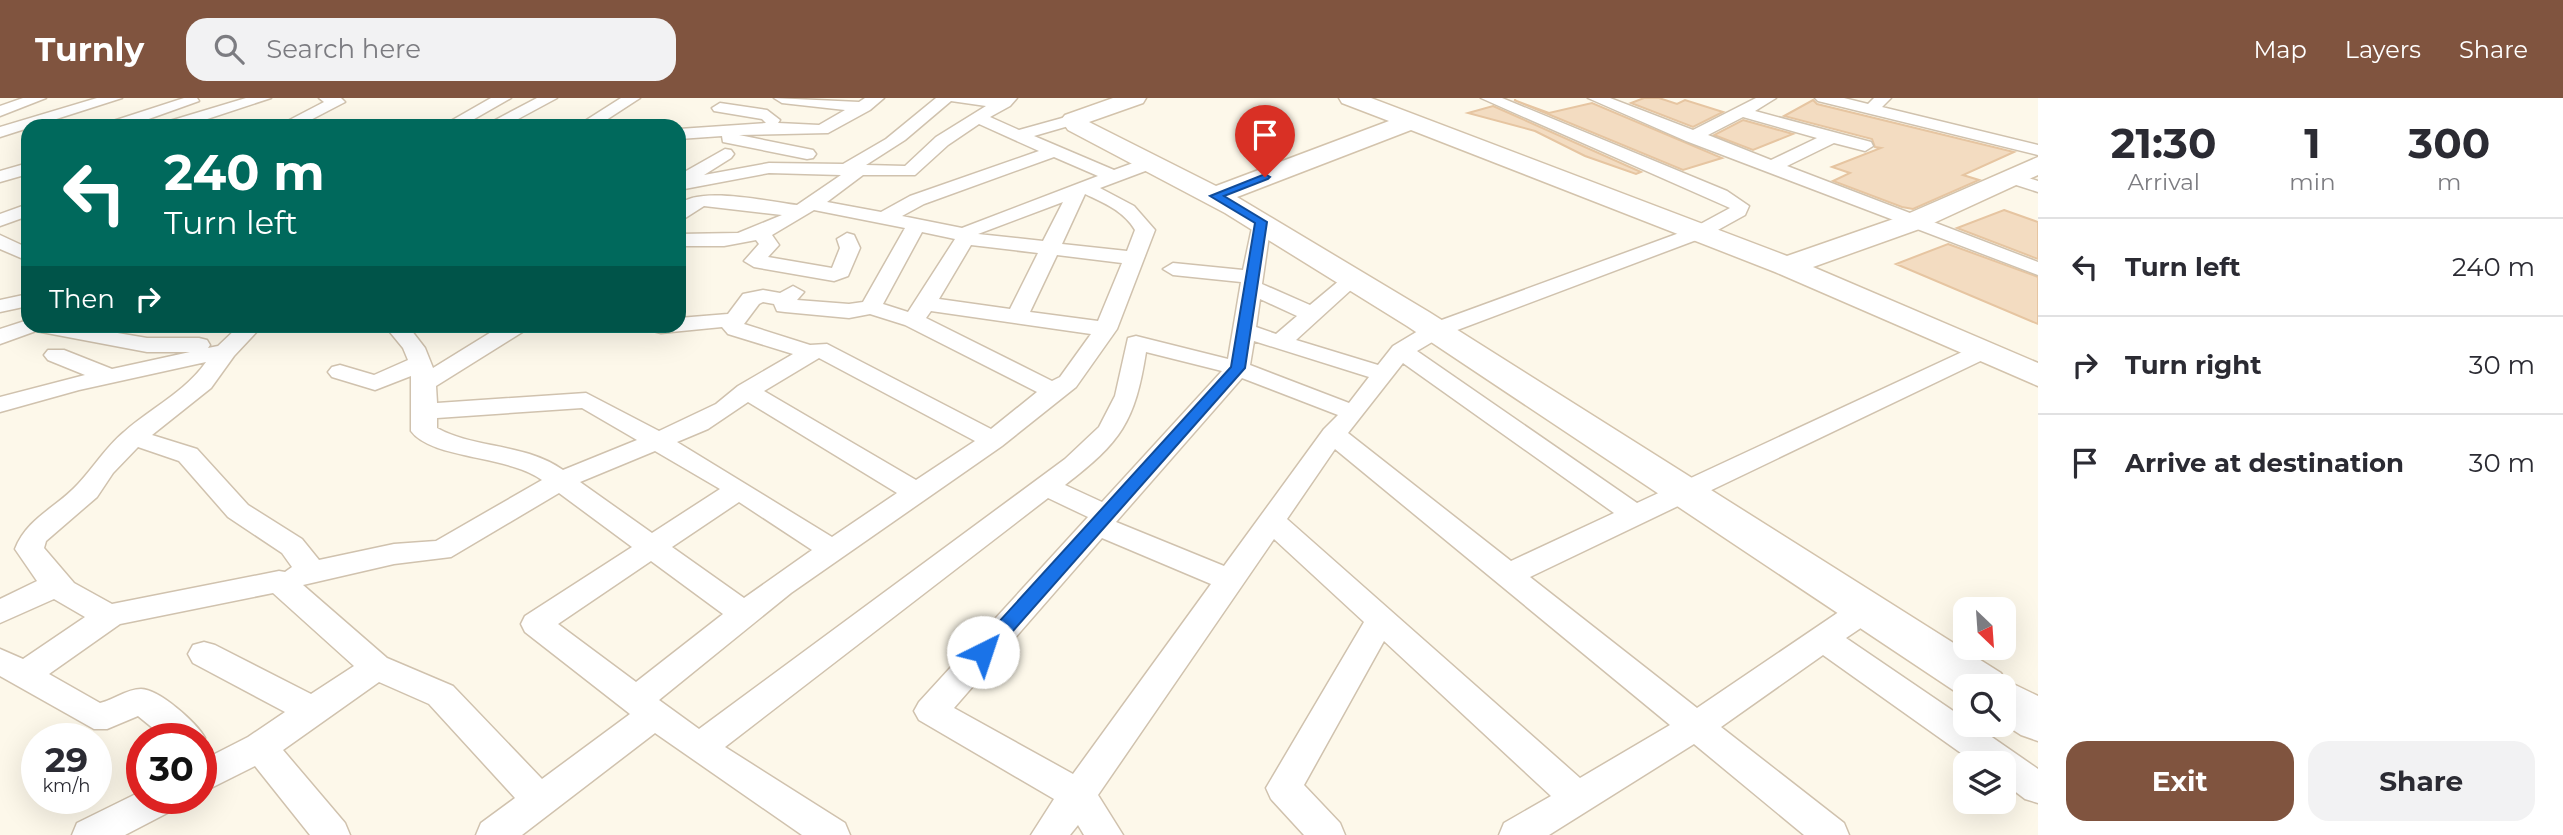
<!DOCTYPE html>
<style>
body{margin:0;font-family:Montserrat,sans-serif;background:#f2f2f3;color:#2b2b33;height:100vh;display:flex;flex-direction:column;font-size:26px;white-space:nowrap}
*{box-sizing:border-box;margin:0}
p{font-size:23px;color:#7c7c81}
.icon{flex:none;width:38px;height:38px;fill:none;stroke:currentColor;stroke-width:2;stroke-linecap:round;stroke-linejoin:round}
.map{position:relative;flex:1;overflow:hidden}
.drawer{display:flex;flex-direction:column;background:#fff;width:525px}
.drawer>*{flex:none}
.hud{position:absolute;left:21px;top:21px;width:665px;height:214px;border-radius:21px;box-shadow:0 7px 28px #0002;background:#00695c;color:#fff;overflow:hidden}
.needle{width:46px;rotate:155deg}
.fabs{position:absolute;left:1953px;top:499px;display:grid;gap:14px}
.fabs a{display:grid;place-items:center;width:63px;height:63px;border-radius:14px;background:#fff;box-shadow:0 7px 28px #0002;font-size:35px}
.speed{position:absolute;left:21px;top:625px;display:flex;gap:14px;font-size:35px;font-weight:700;text-align:center}
.speed>*{display:grid;place-content:center;width:91px;height:91px;border-radius:50%;background:#fff;box-shadow:0 7px 28px #0002;line-height:1}
.speed small{font-size:18px;font-weight:400}
.speed .limit{border:10px solid #d22;background:#fff;color:#111}
.pin{position:absolute;display:grid;place-items:center;width:60px;height:60px;color:#fff;margin:-72px -30px;border-radius:50% 50% 50% 0;rotate:-45deg;box-shadow:0 0 7px #0007}
.pin .icon{rotate:45deg}
.me{position:absolute;width:77px;margin:-38px;rotate:41deg;stroke-linejoin:round;filter:drop-shadow(0 0 5px #0008)}
.turn{display:flex;align-items:center;gap:24px;height:147px;padding:0 28px;font-size:32px}
.turn .icon{width:91px;height:91px;stroke-width:2.5}
.turn b{display:block;font-size:49px;line-height:60px}
.then{display:flex;align-items:center;height:66px;padding:0 28px;background:#0003;gap:14px;font-size:26px}
.eta{display:flex;justify-content:space-evenly;align-items:center;height:119px;text-align:center}
.eta b{font-size:42px;font-weight:700;line-height:49px}
.action{display:flex;gap:14px;margin-top:auto;padding:14px 28px}
.action a{flex:1;height:80px;border-radius:21px;background:#80543f;color:#fff;font-size:28px;font-weight:700;line-height:80px;text-align:center}
.action a+a{background:#f2f2f3;color:#2b2b33}
ul{padding:0;list-style:none}
li{display:flex;align-items:center;gap:21px;height:98px;padding:0 28px;border-top:2px solid #e1e1e2}
li div{flex:1}
li b{display:block;font-size:26px}
li em{font-style:normal}
header{display:flex;align-items:center;gap:42px;box-sizing:border-box;height:98px;padding:0 35px;background:#80543f;color:#fff}
header strong{font-size:33px}
nav{display:flex;gap:38px;margin-inline-start:auto;font-size:24px}
.search{width:490px;height:63px;background:#f2f2f3;display:flex;align-items:center;gap:18px;box-sizing:border-box;padding:0 24px;border-radius:21px;color:#7c7c81;font-size:26px}
main{display:flex;flex:1;min-height:0}
.map>svg:first-child{display:block}
</style>
<header>
<strong>Turnly</strong>
<div class="search"><svg class="icon" aria-label="search" viewBox="0 0 24 24"><circle cx="10" cy="10" r="6"/><path d="M15 15l6 6"/></svg>Search here</div>
<nav><a>Map</a><a>Layers</a><a>Share</a></nav>
</header>
<main>
<div class="map">
<svg width="2038" height="737" viewBox="0 0 2038 737">
<rect width="100%" height="100%" fill="#fdf8ea"/>
<path fill="#f3dcc1" stroke="#e6c5a1" stroke-width="2" d="M1644,0h15l18,6 8,-4 38,12 -30,15 -62,-24z
M1514,2l35,13 43,-10 130,55 -39,12z
M1813,2l4,4 197,48 -51,23 16,5 -66,29 -11,-2 -69,-26 17,-8 -18,-6 49,-19 -6,-1 -3,-8 -88,-23z
M1493,8l148,66 -5,2 -51,-18 -50,-25 -67,-18z
M1743,22l50,14 -40,16 -39,-15z
M2004,112l34,12v37l-81,-31z
M1948,146l90,33v47l-142,-60z"/>
<g fill="none" stroke-linecap="round" stroke-linejoin="round">
<defs>
<path id="street" d="M23,0h23l-46,18v-10z
M97,0h25l-122,39v-10z
M184,0h13l2,3 -70,25h-24l2,-3z
M246,0h25l-85,28h-25l2,-3z
M319,0h22l4,4 -46,24h-21l46,-24z
M491,0h20l-49,28h-20z
M537,0h20l-52,28h-21z
M621,0h19l-43,28h-20z
M774,0l85,4 6,-4h19l-14,12 -42,23 -89,2 74,15 3,4 -3,4 -6,1 -84,-17 -1,-6 -43,3v-10l87,-6 -4,-4 -48,-8 -2,-3 8,-5 47,7 13,10 -2,3 41,2 26,-15 -63,-7z
M936,0h81l-7,8 -20,11 29,13 54,-15 6,2v6l-45,13 80,34 30,-11h12l3,4 -3,4 -56,21 34,18 21,24 -38,99 -41,58 -74,59 -211,147 -132,107 40,29 366,-270 34,-32 16,-31 13,-58 8,-2 92,23 13,-77 -68,-7 -10,-6 10,-6 70,7 11,-52 7,-2 10,6 -9,62 48,21 36,-30 7,-2 10,6 -67,61 82,25 15,-19 35,-21 265,-97 37,-20 -249,-110h21l225,93 22,15 -4,9 -38,21 -263,99 -27,16 220,152 338,-157 8,-2 11,7 -3,5 -461,221 167,131 158,-107 11,-3 11,3 4,8 -4,8 -31,21 119,81v5h8l65,45v34l-13,-4 -21,-16v-20h-29l-152,-108 -102,72 123,96 5,12h-45l-110,-91 -145,91h-50l5,-12 47,-27 -167,-155 -80,144 36,38 5,12h-41l-33,-36 -5,-11 98,-166 -90,-83 -176,256 25,40h-39l-6,-10 -8,10h-39l23,-36 -135,-79 -5,-9 5,-9 169,-185 -40,-19 -323,249 120,76 5,12h-48l-147,-102 -133,102h-46l5,-12 34,-25 -86,-94 -50,-22 -96,68 62,73 5,12h-40l-55,-69 -54,27v-32l47,-24 37,-25 -92,-49 -5,-9 5,-9 11,-3 11,3 96,49 43,-28 -81,-73 -153,31 -71,50 51,29c14,-3 26,-14 41,-14 18,0 56,34 64,49l-4,8v-8h-36l-27,-22 -31,13h-13l-94,-53v-27l23,10 62,-42 -31,-18 -54,24v-24l37,-18 -22,-32c12,-31 41,-41 63,-65 16,-17 28,-37 46,-52 27,-24 61,-40 82,-70l-127,28 -79,22v-15l85,-22 -37,-15 -4,-5 4,-5h16l48,19 78,-17h-43l-111,-21 -36,13v-15l28,-9v6h48l71,12h52l8,2 3,5 -2,3 10,-2 21,-20h23l-28,30 -23,32 -59,47 45,14 51,56 54,34 17,21 75,-16 42,-3 106,-61c-34,-25 -111,-21 -131,-49v-55l-36,14 -43,-13 -4,-5 4,-5 8,-2 34,10 34,-15 -5,-12 -18,-22h23l17,22 8,20 68,-42h26l-3,5 -88,55 1,17 149,-10 73,38 57,-27 22,-18 55,-32 -65,-20 -6,-7 -61,6 -8,-2 -3,-5h29v-8l49,-4 15,-20 20,-4 17,3 13,-7 11,6 -7,8 52,4 14,-2 42,-74 -91,-18 -42,25 7,10 -11,12 64,11 8,-20 -3,-9 10,-6 7,2 6,13 -12,28 -14,5 -80,-14 -10,-6 15,-17 -3,-4 -32,6h-45v-12l59,-1 44,-18 -78,-9 -25,16v-17c18,-20 92,-3 118,0l44,-30 -72,-2 -90,17v-15l46,-26 6,1 3,4 -3,4 -27,17 65,-12 74,1 43,-25zM951,3l35,5 -50,31 -31,29 -39,-1 39,-25zM979,26l60,27 -129,45 -29,16 -54,-10 36,-27h52l33,-30zM1054,59l44,19 -136,52 -60,-12 22,-12zM1085,96c19,9 39,17 50,36l-8,21 -65,-7zM1063,104l-20,39 -65,-7zM922,134l33,7 -47,73 -25,-8zM971,147l67,8 -28,56 -71,-10zM1057,157l65,8 -24,58 -68,-9zM1260,201l37,17 -21,18 -20,-7zM763,204l11,2 3,7 8,1 64,6 21,-4 35,11 132,67 -46,37 -164,-85 -17,1 -66,-21 15,-20zM931,213l160,23 -31,43 -8,4 -126,-63zM1254,243l115,36 -20,26 -99,-38zM1146,254l76,19 -120,131 -37,-17c56,-43 70,-63 81,-133zM819,260l156,83 -59,39 -152,-89zM1403,265l211,150 -103,48 -163,-128zM1242,280l96,37 -14,14 -100,137 -108,-44zM748,304l149,91 -65,44 -155,-95 31,-13zM582,310l55,32 -74,30c-38,-27 -88,-21 -126,-42v-10zM138,349l41,14 49,56 54,36 10,14 -7,5 -6,-1 -167,33 -38,-21 -30,-35 2,-7 51,-44 16,-24zM1335,351l335,276 -90,53 -293,-259zM655,353l65,38 -68,44 -72,-51zM559,395l73,54 -107,69 -4,8 4,8 105,82 -88,65 -89,-93 -66,-28 -84,-73 91,-21 57,-7zM739,404l73,48 -68,48 -72,-51zM1102,440l109,46 -138,190 -119,-66zM651,463l72,53 -87,68 -78,-58z
M1588,0h22l83,32 63,-32h20l-21,13 116,31 2,4 -8,5 -31,-8 -47,23 251,96v13l-352,-134zM1743,19l74,21 -46,22 -63,-25z
M1815,0h29l24,6 6,-6h17l-9,9 156,38v10l-220,-54z
M28,65v11l-28,8v-11z
M2013,75l25,8v11l-31,-10 -3,-4z
M28,106v12l-28,10v-12z
M0,137l28,13v13l-28,-12z
M28,196v12l-28,6v-12z
M142,693v7h38l-5,11 -50,26h-53l5,-12z"/>
<path id="secondary" d="M1113,0h33l-3,5 -54,19 127,64 173,-65 -47,-18 -3,-5h32l416,158 118,-41 133,-58v18l-113,52 -112,40 225,96v23l-263,-114 -364,-142 -174,67 192,115 572,361 4,7 33,16v45l-17,-6 -17,-11v-38h-39v12l-558,-372 -182,-113 -157,-83 -7,-10 4,-5z"/>
</defs>
<use href="#street" stroke="#d0c2ae" stroke-width="3"/>
<use href="#secondary" stroke="#d3c3ac" stroke-width="3"/>
<use href="#street" fill="#fff" fill-rule="evenodd"/>
<use href="#secondary" fill="#fff" fill-rule="evenodd"/>
</g>
<path fill="#1a73e8" stroke="#114b97" stroke-width="2" d="M1265,76l5,3 -2,2 -44,17 43,26 -22,146 -255,289h-14l-2,-5 2,-5 255,-280 24,-144 -45,-27z"/>
</svg>
<div class="fabs">
<a><svg class="needle" viewBox="-14 -14 28 28"><path d="M0-13l5 13h-10z" fill="#e53935"/><path d="M0 13l5-13h-10z" fill="#7c7c81"/></svg></a>
<a><svg class="icon" aria-label="search" viewBox="0 0 24 24"><circle cx="10" cy="10" r="6"/><path d="M15 15l6 6"/></svg></a>
<a><svg class="icon" aria-label="layers" viewBox="0 0 24 24"><path d="M12 4l9 5-9 5-9-5zM3 14l9 5 9-5"/></svg></a>
</div>
<div class="speed"><div>29<small>km/h</small></div><div class="limit">30</div></div>
<div class="pin" style="left:1265px;top:79px;background:#d93025"><svg class="icon" aria-label="arrive" viewBox="0 0 24 24"><path d="M6 21V4h12l-3 4 3 4H6"/></svg></div>
<svg class="me" style="left:983px;top:554px" viewBox="-20 -20 40 40"><circle r="19" fill="#fff"/><path d="M0-13L10 11 0 6-10 11z" fill="#1a73e8"/></svg>
<div class="hud">
<div class="turn"><svg class="icon" aria-label="left" viewBox="0 0 24 24"><path d="M17 20v-9H6M10 6l-5 5 5 5"/></svg><div><b>240 m</b>Turn left</div></div>
<div class="then">Then<svg class="icon" aria-label="right" viewBox="0 0 24 24"><path d="M7 20v-9h11M14 6l5 5-5 5"/></svg></div>
</div>
</div>
<section class="drawer">
<div class="eta">
<div><b>21:30</b><p>Arrival</p></div>
<div><b>1</b><p>min</p></div>
<div><b>300</b><p>m</p></div>
</div>
<ul>
<li><svg class="icon" aria-label="left" viewBox="0 0 24 24"><path d="M17 20v-9H6M10 6l-5 5 5 5"/></svg><div><b>Turn left</b></div><em>240 m</em></li>
<li><svg class="icon" aria-label="right" viewBox="0 0 24 24"><path d="M7 20v-9h11M14 6l5 5-5 5"/></svg><div><b>Turn right</b></div><em>30 m</em></li>
<li><svg class="icon" aria-label="arrive" viewBox="0 0 24 24"><path d="M6 21V4h12l-3 4 3 4H6"/></svg><div><b>Arrive at destination</b></div><em>30 m</em></li>
</ul>
<div class="action"><a>Exit</a><a>Share</a></div>
</section>
</main>
